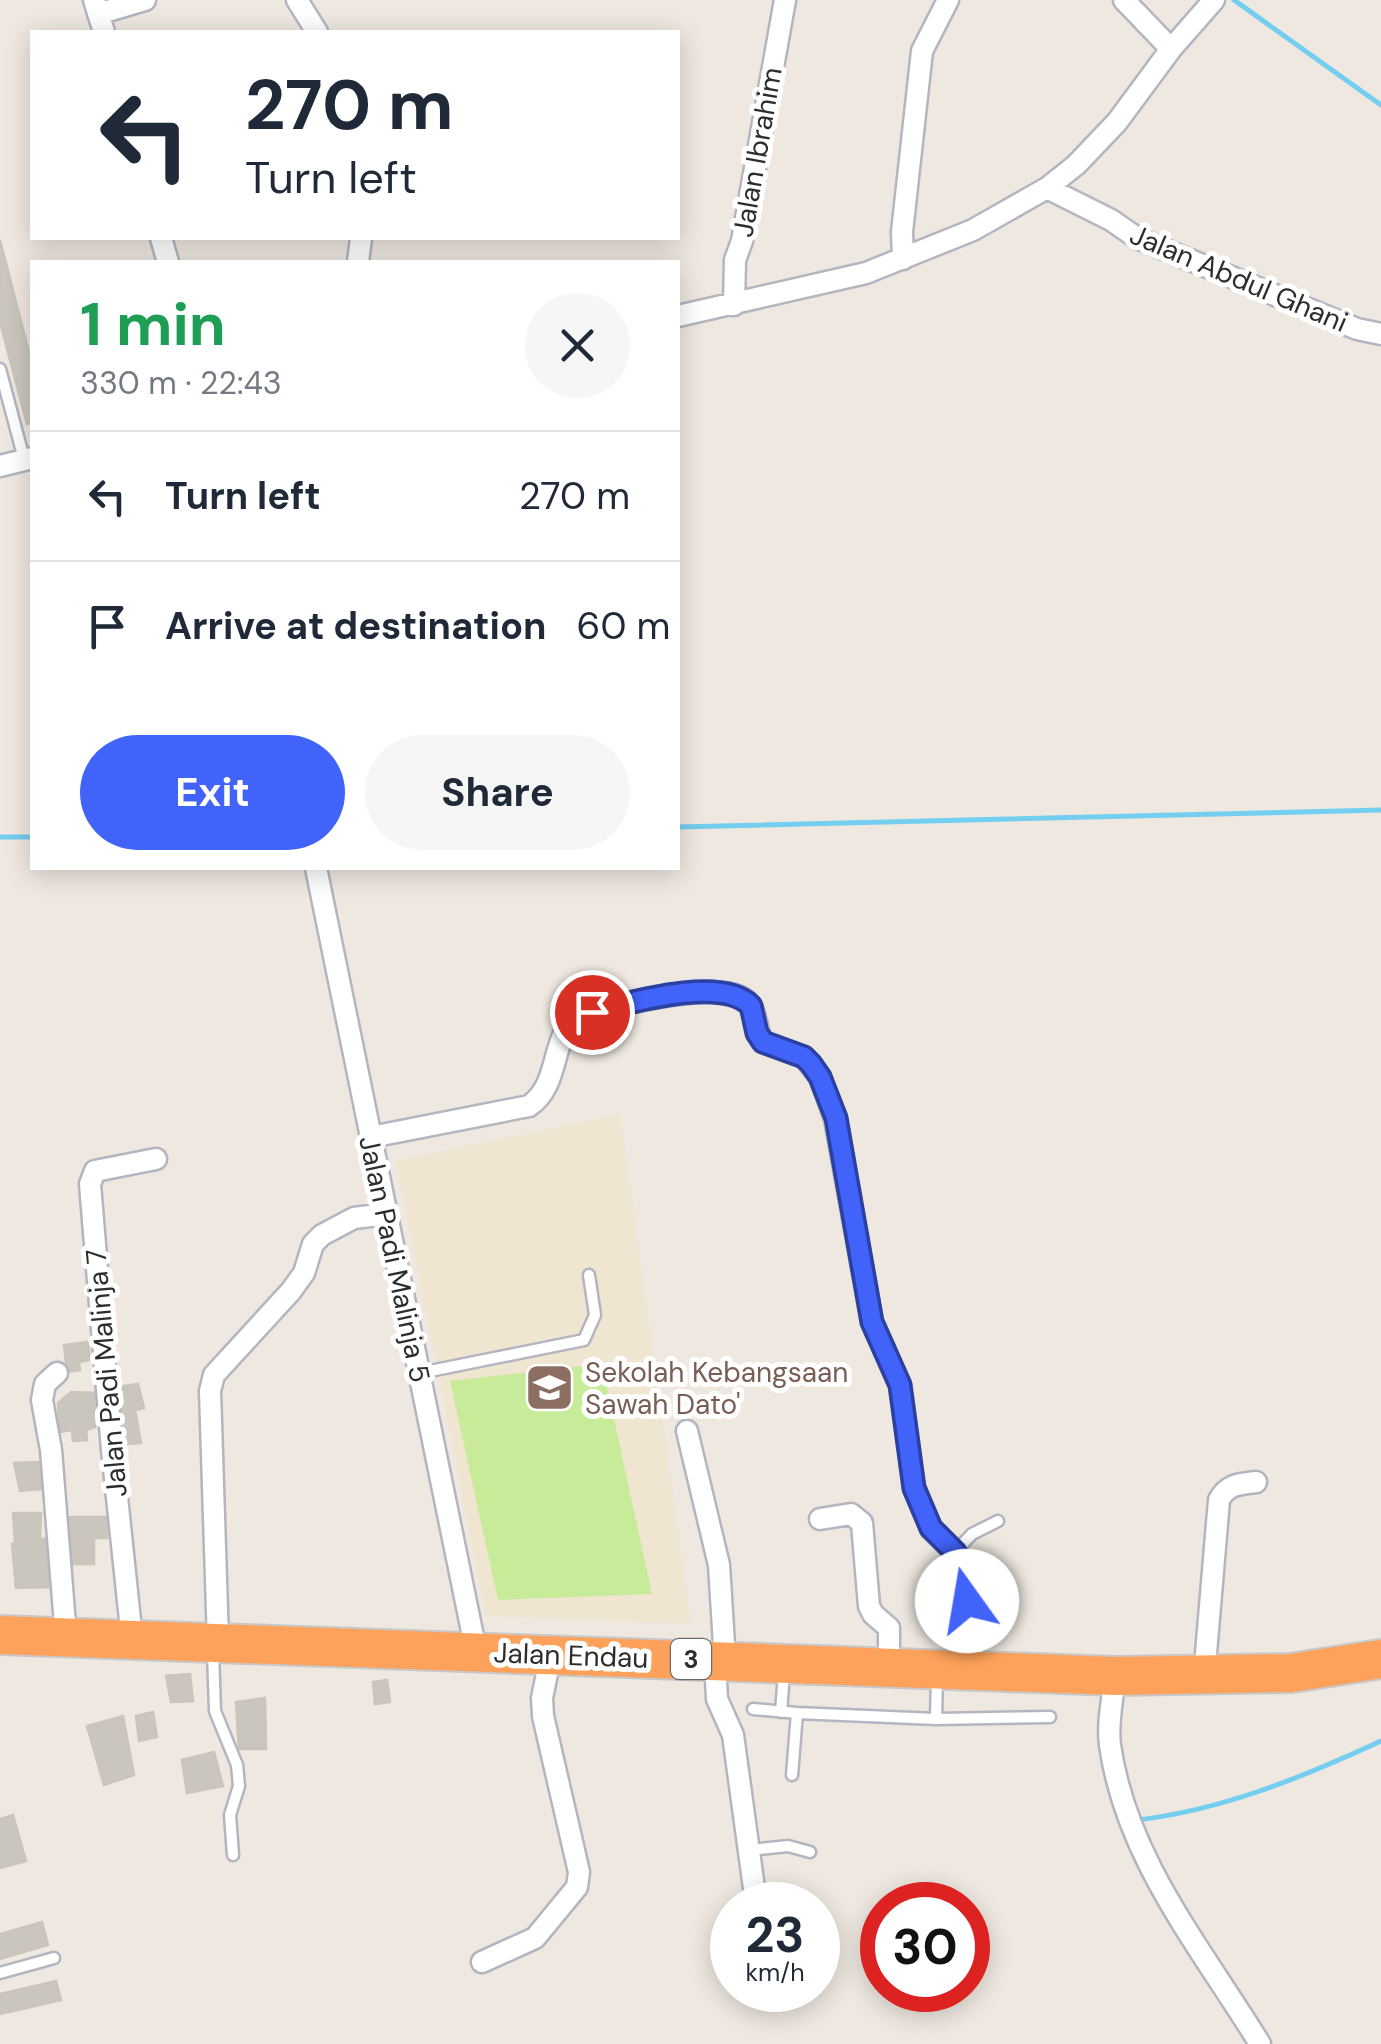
<!DOCTYPE html>
<meta charset="utf-8">
<style>
body{margin:0;font-family:"DM Sans",sans-serif;background:#f6f6f7;color:#1f2937;height:100vh;display:flex;flex-direction:column;font-size:38px;white-space:nowrap}
*{box-sizing:border-box;margin:0}
p{font-size:32px;color:#747a83}
.icon{flex:none;width:55px;height:55px;fill:none;stroke:currentColor;stroke-width:2;stroke-linecap:round;stroke-linejoin:round}
.map{position:relative;flex:1;overflow:hidden}
.side{position:absolute;left:30px;top:260px;width:650px;height:610px;display:flex;flex-direction:column;background:#fff;border-radius:0px;box-shadow:0 5px 25px #0003}
.side>*{flex:none}
.top-card{position:absolute;left:30px;top:30px;width:650px;height:210px;border-radius:0px;box-shadow:0 5px 25px #0003;background:#fff;color:#1f2937;overflow:hidden}
.speed{position:absolute;left:710px;top:1882px;display:flex;gap:20px;font-size:50px;font-weight:700;text-align:center}
.speed>*{display:grid;place-content:center;width:130px;height:130px;border-radius:50%;background:#fff;box-shadow:0 5px 25px #0003;line-height:1}
.speed small{font-size:25px;font-weight:400}
.speed .limit{border:15px solid #d22;background:#fff;color:#111}
.pin{position:absolute;display:grid;place-items:center;width:85px;height:85px;color:#fff;margin:-42px;border:5px solid #fff;border-radius:50%;box-shadow:0 2px 10px #0007}
.me{position:absolute;width:110px;margin:-55px;rotate:347deg;stroke-linejoin:round;filter:drop-shadow(0 0 8px #0008)}
.turn{display:flex;align-items:center;gap:35px;height:210px;padding:0 50px;font-size:45px}
.turn .icon{width:130px;height:130px;stroke-width:2.5}
.turn b{display:block;font-size:70px;line-height:85px}
.round{display:grid;place-items:center;flex:none;width:105px;height:105px;border-radius:52px;background:#f6f6f7}
.summary{display:flex;align-items:center;justify-content:space-between;height:170px;padding:0 50px}
h1{font-size:60px;font-weight:700;line-height:75px;color:#1e9e55}
.cta{display:flex;gap:20px;margin-top:auto;padding:20px 50px}
.cta a{flex:1;height:115px;border-radius:60px;background:#4163fa;color:#fff;font-size:40px;font-weight:700;line-height:115px;text-align:center}
.cta a+a{background:#f6f6f7;color:#1f2937}
ul{padding:0;list-style:none}
li{display:flex;align-items:center;gap:30px;height:130px;padding:0 50px;border-top:2px solid #e0e1e3}
li div{flex:1}
li b{display:block;font-size:38px}
li em{font-style:normal}
.map>svg:first-child{display:block}
</style>
<div class="map">
<svg width="1381" height="2044" viewBox="0 0 1381 2044">
<rect width="100%" height="100%" fill="#eee8e0"/>
<path fill="#efe5d0" d="M620,1114l71,510 -205,-8 -90,-455z"/>
<path fill="#c8eb99" d="M602,1364l50,230 -154,6 -48,-219z"/>
<g fill="none" stroke-linecap="round" stroke-linejoin="round">
<path stroke="#74ceef" stroke-width="5" d="M1234,0l147,105
M678,827l703,-17
M0,837h32
M1137,1820c86,-10 166,-43 244,-79"/>
</g>
<path fill="#cac6be" stroke="#cac4b9" stroke-width="2.5" d="M0,240l32,124v58l-5,2 -27,-102z
M88,1342l2,18 -11,2 1,8 -13,2 -3,-27z
M138,1384l6,24 -9,2 6,33 -22,2 -9,-57z
M71,1392l23,1 1,34 -9,3 1,10 -14,1 -1,-11 -12,2 -2,-29z
M39,1462l2,27 -21,2 -6,-28z
M13,1513h28l-1,27 -25,3z
M68,1517h38l1,21h-13v26h-24z
M49,1538l1,49 -34,1 -4,-44z
M190,1674l3,27 -22,1 -5,-26z
M387,1680l3,22 -15,2 -2,-22z
M265,1698l1,51h-27l-3,-47z
M153,1712l4,25 -18,4 -3,-25z
M123,1716l11,59 -30,10 -17,-59z
M214,1752l9,34 -36,7 -5,-33z
M13,1815l13,46 -26,7v-49z
M42,1922l6,23 -48,14v-25z
M56,1981l5,19 -61,14v-20z"/>
<g fill="none" stroke-linecap="round" stroke-linejoin="round">
<defs>
<path id="lane" d="M0,369l24,90
M420,1373l164,-33 11,-25 -6,-40
M956,1551l16,-17 26,-13
M213,1652l2,59 22,54 2,21 -9,29 3,40
M753,1709l44,4 -5,62
M781,1712l3,-39
M797,1713l139,6 114,-2
M936,1719l1,-44
M750,1850l38,-4 22,6
M0,1973l54,-15"/>
<path id="street" d="M94,0l10,32
M297,0l20,32
M1124,0l47,49
M98,14l47,-14
M1047,188l64,32 26,18 220,91 24,5
M161,238l7,24
M903,259l-1,-27 20,-181 26,-51
M358,262l3,-24
M734,305l1,-45 7,-19 43,-241
M678,316l188,-43 107,-43 74,-42 29,-23 41,-43 54,-73 43,-49
M0,466l32,-8
M316,868l160,783
M371,1137l158,-31c33,-22 20,-71 51,-92 32,-7 150,-40 170,-9 7,11 6,26 13,37l41,15 16,20 15,42 37,203 28,63 14,103 17,41 24,23 8,14 12,104
M57,1373l-12,11 -3,16 9,50 15,187
M687,1431l32,134 6,95
M820,1519l31,-5 11,9 7,83 4,8 16,14v39
M132,1639l-20,-189 -22,-266 5,-13 61,-12
M218,1642l-8,-251 4,-16 77,-84 13,-18 9,-29 9,-9 32,-17 32,-4
M715,1660l2,39 16,36 21,153
M1115,1676c-2,22 -8,46 -5,69 16,114 92,204 150,299
M1204,1677l15,-177c8,-16 21,-16 37,-18
M482,1962l53,-24 42,-51 2,-15 -36,-156 -1,-18 9,-44"/>
<path id="highway" d="M0,1635l1115,41 176,-3 90,-14"/>
</defs>
<use href="#lane" stroke="#b3b6c0" stroke-width="15"/>
<use href="#street" stroke="#b3b6c0" stroke-width="25"/>
<use href="#highway" stroke="#c8c8c8" stroke-width="42"/>
<use href="#lane" stroke="#fff" stroke-width="10"/>
<use href="#street" stroke="#fff" stroke-width="20"/>
<use href="#highway" stroke="#fea25b" stroke-width="38"/>
</g>
<g fill="none" stroke-linecap="round" stroke-linejoin="round">
<defs>
<path id="route" d="M592,1012c37,-9 130,-37 159,-6l6,27 6,9 41,15 7,7 9,13 16,41 36,204 28,63 14,103 17,40 24,24 8,14 4,35"/>
</defs>
<use href="#route" stroke="#2a40a2" stroke-width="25"/>
<use href="#route" stroke="#4163fa" stroke-width="18"/>
</g>
<defs>
<symbol id="school-square" viewBox="-11 -11 22 22"><rect x="-9" y="-9" width="18" height="18" rx="4" fill="#8d6e63" stroke="#fff"/><path d="M0-5L7-2L0 1L-7-2ZM-4 1L0 2.5L4 1V4Q0 6-4 4Z" fill="#fff"/></symbol>
</defs>
<g fill-rule="evenodd">
<use href="#school-square" x="522" y="1360" width="55" height="55"/>
</g>
<g text-anchor="middle" stroke-width="10" stroke-linejoin="round" paint-order="stroke">
<rect fill="#fff" stroke="#6c6c6c" stroke-width="2.5" x="671" y="1639" width="40" height="40" rx="8"/>
<g font-size="25" font-weight="bold" fill="#2d2d2d">
<text x="691" y="1668">3</text>
</g>
<g font-size="28" fill="#2d2d2d" stroke="#fff">
<text transform="translate(757 152) rotate(-80)" y="10">Jalan Ibrahim</text>
<text transform="translate(1239 278) rotate(23)" y="10">Jalan Abdul Ghani</text>
<text transform="translate(395 1259) rotate(78)" y="10">Jalan Padi Malinja 5</text>
<text transform="translate(106 1373) rotate(-95)" y="10">Jalan Padi Malinja 7</text>
<text transform="translate(571 1655) rotate(2)" y="10">Jalan Endau</text>
</g>
<g font-size="28" fill="#785e54" stroke="#fff" text-anchor="start">
<text x="585" y="1382">Sekolah Kebangsaan<tspan x="585" dy="32">Sawah Dato'</tspan></text>
</g>
</g>
</svg>
<div class="speed"><div>23<small>km/h</small></div><div class="limit">30</div></div>
<div class="pin" style="left:592px;top:1012px;background:#d93025"><svg class="icon" aria-label="arrive" viewBox="0 0 24 24"><path d="M6 21V4h12l-3 4 3 4H6"/></svg></div>
<svg class="me" style="left:967px;top:1601px" viewBox="-20 -20 40 40"><circle r="19" fill="#fff"/><path d="M0-13L10 11 0 6-10 11z" fill="#4163fa"/></svg>
<div class="top-card">
<div class="turn"><svg class="icon" aria-label="left" viewBox="0 0 24 24"><path d="M17 20v-9H6M10 6l-5 5 5 5"/></svg><div><b>270 m</b>Turn left</div></div>
</div>
<section class="side">
<div class="summary"><div><h1>1 min</h1><p>330 m · 22:43</p></div><a class="round"><svg class="icon" aria-label="close" viewBox="0 0 24 24"><path d="M6 6l12 12M18 6L6 18"/></svg></a></div>
<ul>
<li><svg class="icon" aria-label="left" viewBox="0 0 24 24"><path d="M17 20v-9H6M10 6l-5 5 5 5"/></svg><div><b>Turn left</b></div><em>270 m</em></li>
<li><svg class="icon" aria-label="arrive" viewBox="0 0 24 24"><path d="M6 21V4h12l-3 4 3 4H6"/></svg><div><b>Arrive at destination</b></div><em>60 m</em></li>
</ul>
<div class="cta"><a>Exit</a><a>Share</a></div>
</section>
</div>
